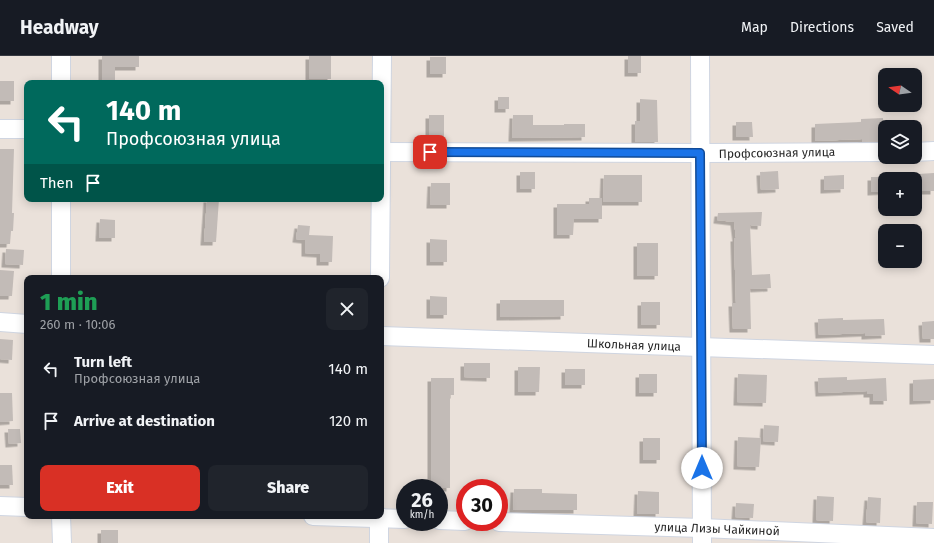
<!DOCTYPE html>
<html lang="en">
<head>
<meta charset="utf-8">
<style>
	:root { --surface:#171b24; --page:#20242c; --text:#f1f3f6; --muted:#9ea1a6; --line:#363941; --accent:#d93025 }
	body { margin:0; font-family:"Fira Sans",sans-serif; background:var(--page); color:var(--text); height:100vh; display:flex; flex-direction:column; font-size:15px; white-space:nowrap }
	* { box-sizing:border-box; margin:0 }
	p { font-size:13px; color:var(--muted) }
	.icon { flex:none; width:22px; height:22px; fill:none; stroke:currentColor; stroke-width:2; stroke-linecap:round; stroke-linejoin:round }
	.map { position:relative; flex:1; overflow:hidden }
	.details { position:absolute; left:24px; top:219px; width:360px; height:244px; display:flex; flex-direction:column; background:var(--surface); border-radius:8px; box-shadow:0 2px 10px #0003 }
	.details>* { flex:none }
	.banner { position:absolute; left:24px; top:24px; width:360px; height:122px; border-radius:8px; box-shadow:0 2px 10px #0003; background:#00695c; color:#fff; overflow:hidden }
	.needle { width:26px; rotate:283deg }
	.buttons { position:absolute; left:878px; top:12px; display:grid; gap:8px }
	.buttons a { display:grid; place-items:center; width:44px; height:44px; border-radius:8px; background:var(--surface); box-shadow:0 2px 10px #0003; font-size:20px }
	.speed { position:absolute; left:396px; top:423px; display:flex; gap:8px; font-size:20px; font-weight:700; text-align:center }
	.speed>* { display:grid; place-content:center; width:52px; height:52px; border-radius:50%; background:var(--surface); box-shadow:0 2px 10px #0003; line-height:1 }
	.speed small { font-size:10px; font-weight:400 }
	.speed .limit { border:6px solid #d22; background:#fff; color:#111 }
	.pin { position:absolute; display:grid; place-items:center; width:34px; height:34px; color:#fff; margin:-17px; border-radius:8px; box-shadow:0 2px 6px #0006 }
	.me { position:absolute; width:44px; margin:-22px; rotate:0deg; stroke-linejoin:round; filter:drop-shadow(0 0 3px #0008) }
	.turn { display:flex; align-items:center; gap:14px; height:84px; padding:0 16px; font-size:18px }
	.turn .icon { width:52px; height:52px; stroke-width:2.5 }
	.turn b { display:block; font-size:28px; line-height:34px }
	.then { display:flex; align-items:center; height:38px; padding:0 16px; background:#0003; gap:8px; font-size:15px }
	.round { display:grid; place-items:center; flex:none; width:42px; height:42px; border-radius:8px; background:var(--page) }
	.head { display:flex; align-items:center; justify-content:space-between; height:68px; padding:0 16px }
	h1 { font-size:24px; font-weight:800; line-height:30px; color:#1e9e55 }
	.button { display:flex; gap:8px; margin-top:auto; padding:8px 16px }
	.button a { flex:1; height:46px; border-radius:8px; background:var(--accent); color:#fff; font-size:16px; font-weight:800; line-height:46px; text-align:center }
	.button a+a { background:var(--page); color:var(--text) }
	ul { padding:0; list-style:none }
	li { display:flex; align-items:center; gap:12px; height:52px; padding:0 16px }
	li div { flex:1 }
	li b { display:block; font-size:15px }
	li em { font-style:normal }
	header { display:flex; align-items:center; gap:24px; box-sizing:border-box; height:56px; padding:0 20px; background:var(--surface); border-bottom:1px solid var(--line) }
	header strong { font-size:19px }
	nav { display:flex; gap:22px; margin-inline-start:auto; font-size:14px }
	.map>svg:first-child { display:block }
</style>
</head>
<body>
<header>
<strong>Headway</strong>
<nav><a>Map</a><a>Directions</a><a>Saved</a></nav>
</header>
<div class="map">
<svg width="934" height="487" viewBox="0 0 934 487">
	<defs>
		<filter id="shadow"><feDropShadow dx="-3.5" dy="3.5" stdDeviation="0" flood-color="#0004"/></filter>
	</defs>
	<rect width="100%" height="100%" fill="#eae1da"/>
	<g fill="#c2bbb7" filter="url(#shadow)">
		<polygon points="102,0 139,0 139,11 115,11 115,27 102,27"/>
		<rect x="309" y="0" width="22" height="23"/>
		<rect x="628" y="0" width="13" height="17"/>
		<rect x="430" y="1" width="16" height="17"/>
		<rect x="0" y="25" width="14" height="20"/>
		<rect x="498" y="41" width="11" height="12"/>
		<polygon points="640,43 657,44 658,86 635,86 635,65 640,65"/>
		<polygon points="429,59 444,59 444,81 429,82"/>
		<polygon points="513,59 533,59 533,69 564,69 564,68 585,68 585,81 512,82"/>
		<polygon points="883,62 884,85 862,86 862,83 815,85 815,68 861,66 861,63"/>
		<polygon points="736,66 752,66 753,81 736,81"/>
		<polygon points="0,93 14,93 12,157 14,157 13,175 11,175 10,188 0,188"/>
		<polygon points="778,115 779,133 761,134 760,116"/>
		<rect x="520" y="116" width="15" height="17"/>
		<polygon points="934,117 934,135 918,135 918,118"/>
		<polygon points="604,119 642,119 642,146 603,146"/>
		<polygon points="844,119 844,133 824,134 824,120"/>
		<polygon points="871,121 885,121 885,135 871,136"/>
		<polygon points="431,127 450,127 450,149 430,149"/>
		<polygon points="589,142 602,142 602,163 574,163 573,179 557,179 557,148 589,148"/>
		<polygon points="207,143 219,143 216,186 204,186"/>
		<polygon points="762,156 761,170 750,169 752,219 770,218 771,232 750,233 751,273 733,273 732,247 736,247 734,182 736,182 734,166 717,164 718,157"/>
		<polygon points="100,163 115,164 115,182 99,182"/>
		<polygon points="298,169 310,170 309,179 333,180 332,206 320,206 320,198 305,197 305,184 296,183"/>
		<polygon points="430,183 447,184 447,206 430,206"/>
		<rect x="637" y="187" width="21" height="33"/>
		<polygon points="6,193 24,194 23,209 5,208"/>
		<polygon points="0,214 14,215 12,240 0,240"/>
		<polygon points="430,240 447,241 447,259 430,259"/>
		<polygon points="500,244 564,244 564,260 500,261"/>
		<rect x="641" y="246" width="19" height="23"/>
		<polygon points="843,262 843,264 884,263 885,279 865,280 865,277 819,279 818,263"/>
		<polygon points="934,265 934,283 923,283 922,266"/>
		<polygon points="0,283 13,284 12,304 0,303"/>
		<polygon points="464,307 490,307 490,322 464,321"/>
		<polygon points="518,311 540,311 539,336 518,336"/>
		<rect x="565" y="313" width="20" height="16"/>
		<rect x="639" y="318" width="18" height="19"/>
		<polygon points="738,318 767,319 766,347 737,346"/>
		<polygon points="847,321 847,324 886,322 887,345 873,345 873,338 867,338 867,335 819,337 818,322"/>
		<polygon points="431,322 454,322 454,339 450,339 450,432 431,432"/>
		<polygon points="934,323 934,344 913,345 913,324"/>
		<polygon points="0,337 12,337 13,365 0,366"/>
		<polygon points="764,369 779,370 778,386 763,385"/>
		<polygon points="8,373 20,373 21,387 9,388"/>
		<polygon points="738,381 761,382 759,411 737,410"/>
		<rect x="643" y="382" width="17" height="22"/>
		<polygon points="0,409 12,409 13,429 0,429"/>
		<polygon points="514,433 542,433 542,437 577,438 577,454 513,454"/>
		<polygon points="638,435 659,436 659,458 637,458"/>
		<polygon points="817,440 834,441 833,465 816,464"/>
		<polygon points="868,441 881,442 880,467 866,466"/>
		<polygon points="917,446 933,446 932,468 916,467"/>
		<polygon points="736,447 754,448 753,462 735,461"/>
		<rect x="101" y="474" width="17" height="13"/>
	</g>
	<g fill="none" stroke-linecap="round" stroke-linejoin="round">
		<defs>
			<g id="minor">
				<polyline points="700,0 702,487"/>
				<polyline points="61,27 61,0"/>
				<polyline points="0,73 27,73"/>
				<polyline points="381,96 701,97 885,96"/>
				<polyline points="915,96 934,95"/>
				<polyline points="61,222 61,143"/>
				<polyline points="380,222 382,0"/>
				<polyline points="0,266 27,268"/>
				<polyline points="381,280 934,299"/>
				<polyline points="0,450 27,451"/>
				<polyline points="61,460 62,487"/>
				<polyline points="313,460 405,463"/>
				<polyline points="379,460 379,487"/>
				<polyline points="439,464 465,465"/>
				<polyline points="499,466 702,472 934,482"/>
			</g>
		</defs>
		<use href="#minor" stroke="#cfd5e1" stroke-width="20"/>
		<use href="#minor" stroke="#fff" stroke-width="18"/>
	</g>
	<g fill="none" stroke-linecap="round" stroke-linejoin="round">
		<defs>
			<polyline id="route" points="430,96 700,97 702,412"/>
		</defs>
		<use href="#route" stroke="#114b97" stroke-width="10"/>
		<use href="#route" stroke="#1a73e8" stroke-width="7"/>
	</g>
	<g text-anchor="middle" stroke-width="3.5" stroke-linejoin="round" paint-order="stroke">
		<g font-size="12" fill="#282828" stroke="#fff">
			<text transform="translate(777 97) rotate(-1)" y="4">Профсоюзная улица</text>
			<text transform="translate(634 289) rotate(2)" y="4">Школьная улица</text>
			<text transform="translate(717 473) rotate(2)" y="4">улица Лизы Чайкиной</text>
		</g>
	</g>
</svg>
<div class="buttons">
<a><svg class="needle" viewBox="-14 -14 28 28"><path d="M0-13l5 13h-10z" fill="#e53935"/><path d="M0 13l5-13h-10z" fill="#9ea1a6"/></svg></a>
<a><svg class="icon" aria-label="layers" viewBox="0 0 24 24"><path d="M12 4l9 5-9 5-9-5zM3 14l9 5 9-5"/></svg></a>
<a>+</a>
<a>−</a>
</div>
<div class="speed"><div>26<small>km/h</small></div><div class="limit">30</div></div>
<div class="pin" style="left:430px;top:96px;background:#d93025"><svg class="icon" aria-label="arrive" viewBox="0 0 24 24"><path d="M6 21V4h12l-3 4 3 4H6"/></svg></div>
<svg class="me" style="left:702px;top:412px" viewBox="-20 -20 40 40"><circle r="19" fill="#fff"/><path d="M0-13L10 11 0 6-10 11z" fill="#1a73e8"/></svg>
<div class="banner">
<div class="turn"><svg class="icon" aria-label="left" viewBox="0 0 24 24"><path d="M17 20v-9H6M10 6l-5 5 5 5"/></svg><div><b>140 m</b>Профсоюзная улица</div></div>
<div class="then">Then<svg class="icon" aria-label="arrive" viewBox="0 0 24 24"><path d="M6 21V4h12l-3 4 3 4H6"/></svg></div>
</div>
<section class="details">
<div class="head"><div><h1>1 min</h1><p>260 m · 10:06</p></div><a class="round"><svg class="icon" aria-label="close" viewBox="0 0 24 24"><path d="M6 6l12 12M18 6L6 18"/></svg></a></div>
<ul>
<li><svg class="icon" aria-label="left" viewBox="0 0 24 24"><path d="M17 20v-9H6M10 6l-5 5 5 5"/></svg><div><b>Turn left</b><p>Профсоюзная улица</p></div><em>140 m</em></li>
<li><svg class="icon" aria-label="arrive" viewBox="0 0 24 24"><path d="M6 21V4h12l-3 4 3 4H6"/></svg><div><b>Arrive at destination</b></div><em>120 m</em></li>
</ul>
<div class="button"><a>Exit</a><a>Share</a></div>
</section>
</div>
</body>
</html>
